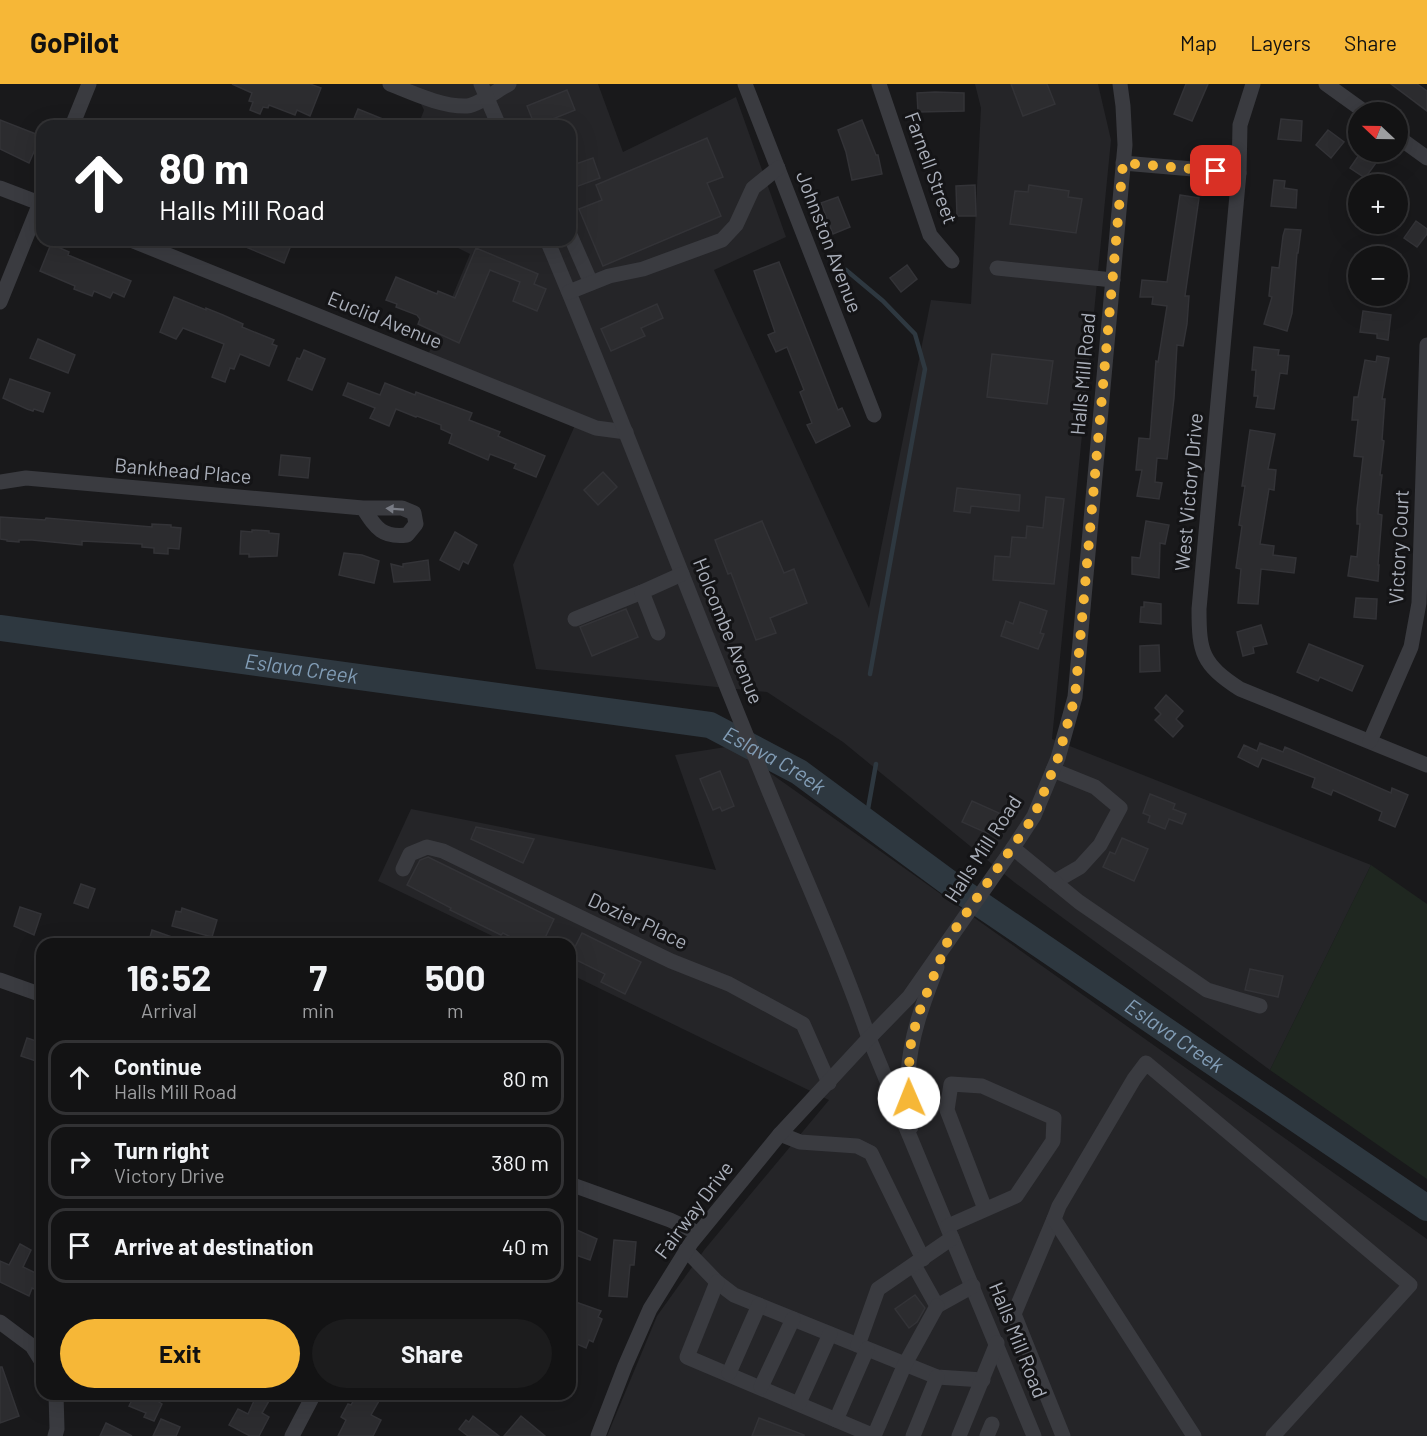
<!DOCTYPE html>
<html lang="en">
<head>
<meta charset="utf-8">
<style>
	:root { --surface:#131314; --page:#1c1c1d; --text:#f1f3f6; --muted:#9d9ea0; --line:#323234; --accent:#f6b737 }
	body { margin:0; font-family:Barlow,sans-serif; background:var(--page); color:var(--text); height:100vh; display:flex; flex-direction:column; font-size:22px; white-space:nowrap }
	* { box-sizing:border-box; margin:0 }
	p { font-size:20px; color:var(--muted) }
	.icon { flex:none; width:33px; height:33px; fill:none; stroke:currentColor; stroke-width:2; stroke-linecap:round; stroke-linejoin:round }
	.map { position:relative; flex:1; overflow:hidden }
	.details { position:absolute; left:36px; top:854px; width:540px; height:462px; display:flex; flex-direction:column; background:var(--surface); border-radius:18px; box-shadow:0 6px 24px #0002,0 0 0 2px var(--line) }
	.details>* { flex:none }
	.top-card { position:absolute; left:36px; top:36px; width:540px; height:126px; border-radius:18px; box-shadow:0 6px 24px #0002,0 0 0 2px var(--line); background:#202124; color:#fff; overflow:hidden }
	.needle { width:39px; rotate:292deg }
	.controls { position:absolute; left:1348px; top:18px; display:grid; gap:12px }
	.controls a { display:grid; place-items:center; width:60px; height:60px; border-radius:50%; background:var(--surface); box-shadow:0 6px 24px #0002,0 0 0 2px var(--line); font-size:30px }
	.pin { position:absolute; display:grid; place-items:center; width:51px; height:51px; color:#fff; margin:-26px; border-radius:12px; box-shadow:0 3px 9px #0006 }
	.me { position:absolute; width:66px; margin:-33px; rotate:359deg; stroke-linejoin:round; filter:drop-shadow(0 0 4px #0008) }
	.turn { display:flex; align-items:center; gap:21px; height:126px; padding:0 24px; font-size:27px }
	.turn .icon { width:78px; height:78px; stroke-width:2.5 }
	.turn b { display:block; font-size:42px; line-height:51px }
	.eta { display:flex; justify-content:space-evenly; align-items:center; height:102px; text-align:center }
	.eta b { font-size:36px; font-weight:700; line-height:42px }
	.action { display:flex; gap:12px; margin-top:auto; padding:12px 24px }
	.action a { flex:1; height:69px; border-radius:36px; background:var(--accent); color:#111; font-size:24px; font-weight:700; line-height:69px; text-align:center }
	.action a+a { background:var(--page); color:var(--text) }
	ul { padding:0; list-style:none }
	li { display:flex; align-items:center; gap:18px; height:75px; margin:0 12px 9px; padding:0 12px; border:3px solid var(--line); border-radius:18px }
	li div { flex:1 }
	li b { display:block; font-size:22px }
	li em { font-style:normal }
	header { display:flex; align-items:center; gap:36px; box-sizing:border-box; height:84px; padding:0 30px; background:var(--accent); color:#111 }
	header strong { font-size:28px }
	nav { display:flex; gap:33px; margin-inline-start:auto; font-size:21px }
	.map>svg:first-child { display:block }
</style>
</head>
<body>
<header>
<strong>GoPilot</strong>
<nav><a>Map</a><a>Layers</a><a>Share</a></nav>
</header>
<div class="map">
<svg width="1427" height="1352" viewBox="0 0 1427 1352">
	<rect width="100%" height="100%" fill="#19191b"/>
	<g fill="#252528">
		<polygon points="411,0 598,0 623,68 736,13 786,153 714,186 869,524 931,216 971,220 981,24 975,0 1098,0 1111,56 1052,655 1371,781 1270,986 1014,798 843,658 767,608 536,585 513,481 580,330 428,271 470,170 442,156 570,156 570,42 418,42 424,26"/>
		<polygon points="732,662 1427,1155 1427,1352 607,1352 657,1232 705,1165 829,1016 570,890 570,860 507,859 378,797 411,725 716,786 675,671"/>
	</g>
	<polygon fill="#1f2720" points="1371,781 1427,820 1427,1095 1270,986"/>
	<g fill="none" stroke-linecap="round" stroke-linejoin="round">
		<g stroke="#2e3840" stroke-width="4.5">
			<polyline points="846,186 883,217 915,250 925,285 870,590"/>
			<polyline points="866,736 876,680"/>
		</g>
		<path stroke="#2e3840" stroke-width="26" id="s1" d="M0,544l710,97 89,47 153,113 475,323"/>
	</g>
	<g fill="#2c2c2f" stroke="#333337" stroke-width="1.5">
		<polygon points="232,0 310,0 321,4 310,32 297,26 295,31 269,21 268,24 263,23 260,30 250,26 253,18 249,17 252,9"/>
		<polygon points="1011,0 1047,0 1055,20 1023,32"/>
		<polygon points="1186,0 1208,0 1192,37 1174,30"/>
		<polygon points="1391,0 1417,0 1427,7 1427,27"/>
		<polygon points="567,6 575,26 535,42 527,22"/>
		<polygon points="935,8 964,9 964,27 918,28 917,9"/>
		<polygon points="358,25 400,42 351,42"/>
		<polygon points="1281,35 1302,37 1301,57 1278,55"/>
		<polygon points="0,36 41,52 29,79 0,65"/>
		<polygon points="862,36 876,71 878,71 882,90 852,96 846,68 838,46"/>
		<polygon points="1328,46 1344,58 1331,74 1316,61"/>
		<polygon points="707,54 723,93 707,99 721,132 603,182 579,125 602,116 596,101"/>
		<polygon points="1361,68 1376,79 1365,94 1350,84"/>
		<polygon points="593,74 600,94 570,105 570,82"/>
		<polygon points="1274,96 1285,97 1284,104 1297,106 1296,124 1271,122"/>
		<polygon points="975,101 976,132 957,132 956,102"/>
		<polygon points="1029,101 1069,107 1068,113 1082,115 1076,149 1010,140 1015,107 1028,108"/>
		<polygon points="1180,111 1199,114 1185,212 1189,212 1187,240 1183,262 1177,261 1174,314 1167,375 1157,374 1155,398 1162,399 1159,415 1137,412 1142,386 1136,386 1139,354 1150,355 1156,277 1158,278 1167,222 1152,220 1153,213 1140,213 1142,196 1167,198"/>
		<polygon points="838,113 850,143 833,150 821,119"/>
		<polygon points="1416,137 1427,145 1427,150 1417,163 1404,154"/>
		<polygon points="1285,145 1301,146 1298,169 1297,169 1292,229 1287,247 1264,240 1272,213 1269,212 1272,183 1279,184 1283,152"/>
		<polygon points="229,156 293,156 284,179"/>
		<polygon points="51,160 69,168 68,171 131,197 124,213 113,208 110,214 94,207 92,212 74,205 75,202 40,187"/>
		<polygon points="476,164 538,190 534,200 546,205 537,227 513,217 520,198 490,186 459,259 418,240 420,235 417,231 396,223 397,220 386,216 396,193 437,210 438,207 455,214"/>
		<polygon points="779,178 838,326 842,324 850,342 816,359 807,341 812,339 800,308 804,306 787,263 776,268 768,251 775,248 754,187"/>
		<polygon points="907,181 917,195 901,208 890,194"/>
		<polygon points="174,213 206,226 206,224 223,231 243,240 242,243 274,256 272,260 277,262 269,282 240,270 234,285 230,284 225,298 212,293 224,260 183,244 176,255 160,248"/>
		<polygon points="657,220 663,234 641,244 645,252 611,267 601,245"/>
		<polygon points="1363,227 1391,231 1388,256 1377,254 1377,250 1360,248"/>
		<polygon points="38,255 75,271 68,289 30,274"/>
		<polygon points="1254,263 1279,266 1278,271 1289,272 1287,290 1280,289 1274,325 1256,323 1258,312 1254,312 1256,286 1252,286"/>
		<polygon points="304,266 325,275 312,306 288,296 297,274 300,275"/>
		<polygon points="992,270 1053,277 1047,320 987,313"/>
		<polygon points="1377,272 1389,274 1382,315 1385,315 1382,356 1384,357 1380,391 1382,391 1378,430 1382,431 1378,481 1379,481 1378,497 1348,492 1351,472 1357,473 1360,440 1357,440 1357,425 1363,373 1354,372 1358,336 1352,336 1354,313 1358,313 1365,276 1376,278"/>
		<polygon points="10,295 50,309 43,328 34,325 33,327 27,325 3,314"/>
		<polygon points="348,299 380,311 385,299 415,311 416,308 472,329 469,336 500,348 498,352 545,372 536,393 514,384 516,380 490,370 488,376 449,359 452,350 441,345 441,341 417,332 416,333 396,325 389,342 370,334 375,324 343,311"/>
		<polygon points="1250,346 1275,350 1268,385 1276,386 1274,406 1269,405 1260,460 1274,462 1273,471 1296,474 1294,489 1261,485 1258,520 1238,519 1241,485 1236,484 1242,442 1239,441 1245,402 1242,402"/>
		<polygon points="281,371 310,374 308,394 279,391"/>
		<polygon points="603,388 617,403 598,421 584,406"/>
		<polygon points="957,404 1020,411 1019,427 971,422 970,429 954,427"/>
		<polygon points="1046,413 1064,415 1054,500 993,496 995,472 1010,473 1012,453 1026,454 1027,442 1043,444"/>
		<polygon points="0,433 45,436 46,434 152,443 152,440 171,441 171,443 181,444 179,465 168,464 168,470 154,469 154,464 142,463 142,460 82,457 82,461 32,456 19,456 19,458 7,457 7,456 0,455"/>
		<polygon points="762,437 784,489 794,485 807,519 770,534 776,549 756,556 731,489 728,490 715,456"/>
		<polygon points="1146,437 1169,441 1165,460 1160,459 1159,494 1132,490 1132,473 1140,474"/>
		<polygon points="252,446 269,447 269,449 279,450 277,472 249,473 249,470 240,470 241,447 252,448"/>
		<polygon points="455,448 477,461 468,480 463,477 459,486 440,476"/>
		<polygon points="344,469 362,471 379,477 374,499 339,491"/>
		<polygon points="428,476 430,496 394,498 391,480 403,483 403,480"/>
		<polygon points="1356,514 1377,515 1376,535 1354,533"/>
		<polygon points="1020,518 1047,527 1040,549 1044,550 1038,565 1001,552 1006,537 1013,540"/>
		<polygon points="1144,518 1161,520 1161,540 1140,538 1141,523 1144,523"/>
		<polygon points="626,525 638,553 592,572 580,543"/>
		<polygon points="1261,541 1267,560 1253,563 1254,569 1243,572 1237,548"/>
		<polygon points="1309,560 1363,582 1352,607 1320,593 1318,597 1297,588"/>
		<polygon points="1159,561 1160,587 1140,588 1140,562"/>
		<polygon points="1166,611 1183,627 1176,635 1183,642 1173,653 1155,636 1161,630 1155,624"/>
		<polygon points="1260,659 1283,668 1285,663 1391,709 1392,704 1408,711 1395,743 1379,736 1382,728 1333,706 1331,711 1312,703 1315,694 1262,674 1258,683 1238,673 1244,661 1257,667"/>
		<polygon points="720,687 734,722 722,727 720,723 713,726 700,695"/>
		<polygon points="1150,710 1175,720 1173,725 1186,730 1182,740 1169,735 1165,745 1148,738 1150,732 1143,729"/>
		<polygon points="972,717 999,729 989,750 962,738"/>
		<polygon points="476,743 534,755 523,779 471,755"/>
		<polygon points="1122,754 1148,765 1134,797 1103,783 1110,768 1115,770"/>
		<polygon points="428,773 554,835 542,860 524,860 503,849 501,851 450,826 451,824 407,801 420,776"/>
		<polygon points="81,800 95,805 88,824 74,819"/>
		<polygon points="20,823 41,830 34,851 14,842"/>
		<polygon points="182,824 217,836 212,853 172,842 176,827 181,828"/>
		<polygon points="152,846 186,858 185,860 148,860"/>
		<polygon points="582,849 641,878 625,910 601,898 605,890 570,873"/>
		<polygon points="1250,885 1283,892 1278,913 1245,906"/>
		<polygon points="27,954 42,959 42,979 21,972"/>
		<polygon points="570,1143 597,1155 590,1176 570,1169"/>
		<polygon points="614,1156 636,1158 634,1181 630,1181 627,1213 609,1212"/>
		<polygon points="20,1160 31,1166 23,1183 42,1192 42,1208 32,1204 29,1212 0,1198 0,1177 9,1181"/>
		<polygon points="915,1211 925,1224 917,1238 909,1244 895,1225"/>
		<polygon points="570,1216 601,1227 598,1233 602,1235 593,1258 589,1256 586,1264 570,1257"/>
		<polygon points="0,1283 2,1283 19,1332 0,1339"/>
		<polygon points="135,1310 163,1310 159,1318 162,1320 154,1337 144,1333 146,1329 129,1322"/>
		<polygon points="257,1310 273,1310 262,1329 269,1333 259,1352 250,1352 229,1341 238,1325 248,1330"/>
		<polygon points="357,1310 383,1310 371,1331 381,1336 373,1352 338,1352 346,1336 341,1333 348,1320 351,1321"/>
		<polygon points="473,1332 499,1352 468,1352 459,1345 466,1336 469,1338"/>
		<polygon points="521,1332 545,1352 504,1352"/>
		<polygon points="759,1334 804,1351 804,1352 752,1352"/>
		<polygon points="161,1335 180,1343 176,1352 153,1352"/>
		<polygon points="106,1339 132,1352 100,1352"/>
	</g>
	<g fill="none" stroke-linecap="round" stroke-linejoin="round">
		<g stroke="#3a3b40" stroke-width="15">
			<path d="M390,0c23,9 52,23 77,22 11,-1 32,-17 42,-22"/>
			<polyline points="481,0 499,42"/>
			<polyline points="745,0 874,331"/>
			<polyline points="879,0 930,151 952,177"/>
			<path d="M1253,0l-13,41 -1,48 -40,436c0,44 3,55 41,80l187,76"/>
			<polyline points="1326,0 1365,28"/>
			<polyline points="72,42 89,0"/>
			<polyline points="1398,53 1427,74"/>
			<polyline points="1123,79 1239,89"/>
			<polyline points="0,104 42,120"/>
			<polyline points="570,151 591,199"/>
			<polyline points="131,156 596,344 626,348"/>
			<path d="M547,156c74,175 141,353 213,529 36,90 77,177 109,269l165,398"/>
			<polyline points="997,184 1113,196"/>
			<polyline points="569,208 609,192 643,185 722,156 736,141 753,104 778,84"/>
			<polyline points="0,218 42,114"/>
			<path d="M0,398l26,-4 337,30h39l12,5 2,11 -9,11c-25,3 -31,-7 -44,-27"/>
			<polyline points="575,535 642,508"/>
			<polyline points="658,549 642,508 682,490"/>
			<polyline points="1370,657 1411,563 1419,519 1427,261"/>
			<polyline points="1053,686 1095,703 1120,724 1100,761 1080,783 1054,798"/>
			<polyline points="1013,764 1079,818 1207,906 1260,922"/>
			<polyline points="403,785 410,770 427,763 443,767 671,877 729,900 803,940 829,999"/>
			<polyline points="0,896 42,911"/>
			<path d="M911,1043c-1,-17 -4,-35 -3,-52 2,-38 15,-72 29,-108"/>
			<polyline points="780,1050 800,1058 857,1062 871,1069 923,1175"/>
			<polyline points="570,1100 670,1136 698,1149"/>
			<polyline points="1054,1135 1014,1230 1063,1352"/>
			<polyline points="948,1142 1016,1112 1053,1057 1054,1034 982,1002 951,1000 947,1026 985,1125"/>
			<polyline points="686,1166 717,1198 734,1211 937,1293 983,1296"/>
			<polyline points="914,1181 937,1222 973,1202"/>
			<polyline points="717,1198 687,1273 874,1352 905,1280 937,1222"/>
			<polyline points="0,1238 32,1262 42,1278"/>
			<polyline points="858,1261 878,1205 952,1154"/>
			<polyline points="729,1289 759,1221"/>
			<polyline points="761,1303 793,1235"/>
			<polyline points="799,1319 830,1250"/>
			<polyline points="836,1336 867,1265"/>
			<polyline points="55,1352 57,1345 56,1310"/>
			<polyline points="292,1352 314,1310"/>
			<polyline points="598,1352 625,1282 650,1225 691,1159 780,1050 869,954 909,913 1013,764 1034,732 1058,674 1075,613 1125,61 1123,22 1120,0"/>
			<polyline points="913,1352 937,1293"/>
			<polyline points="959,1352 997,1259"/>
			<polyline points="987,1352 992,1340"/>
			<polyline points="1194,1352 1054,1135 1059,1122 1134,995 1146,979 1410,1201 1273,1352"/>
		</g>
	</g>
	<defs><path id="oneway-solid" d="M-6-.8H1V-3.2L6.5 0L1 3.2V.8H-6Z" transform="scale(1.5)"/></defs>
	<use fill="#787b84" href="#oneway-solid" transform="translate(395 425) rotate(-176)"/>
	<g fill="none" stroke-linecap="round" stroke-linejoin="round">
		<polyline stroke="#f6b737" stroke-width="10" stroke-dasharray="0 18" points="909,1014 908,993 911,959 918,931 949,854 1034,732 1058,674 1075,613 1123,79 1216,87"/>
	</g>
	<g text-anchor="middle" stroke-width="6" stroke-linejoin="round" paint-order="stroke">
		<g font-size="20" fill="#abb0bb" stroke="#141416">
			<text transform="translate(931 84) rotate(70)" y="7">Farnell Street</text>
			<text transform="translate(829 158) rotate(69)" y="7">Johnston Avenue</text>
			<text transform="translate(385 236) rotate(22)" y="7">Euclid Avenue</text>
			<text transform="translate(1083 290) rotate(-85)" y="7">Halls Mill Road</text>
			<text transform="translate(183 387) rotate(5)" y="7">Bankhead Place</text>
			<text transform="translate(1189 408) rotate(-85)" y="7">West Victory Drive</text>
			<text transform="translate(1399 463) rotate(-87)" y="7">Victory Court</text>
			<text transform="translate(728 547) rotate(68)" y="7">Holcombe Avenue</text>
			<text transform="translate(983 765) rotate(-57)" y="7">Halls Mill Road</text>
			<text transform="translate(638 837) rotate(25)" y="7">Dozier Place</text>
			<text transform="translate(694 1126) rotate(-53)" y="7">Fairway Drive</text>
			<text transform="translate(1018 1256) rotate(68)" y="7">Halls Mill Road</text>
		</g>
		<g font-size="21" font-style="italic" fill="#829db6" stroke="#141416">
			<text dy="7" stroke="none"><textPath href="#s1" startOffset="304">Eslava Creek</textPath></text>
			<text dy="7" stroke="none"><textPath href="#s1" startOffset="790">Eslava Creek</textPath></text>
			<text dy="7" stroke="none"><textPath href="#s1" startOffset="1276">Eslava Creek</textPath></text>
		</g>
	</g>
</svg>
<div class="controls">
<a><svg class="needle" viewBox="-14 -14 28 28"><path d="M0-13l5 13h-10z" fill="#e53935"/><path d="M0 13l5-13h-10z" fill="#9d9ea0"/></svg></a>
<a>+</a>
<a>−</a>
</div>
<div class="pin" style="left:1216px;top:87px;background:#d93025"><svg class="icon" aria-label="arrive" viewBox="0 0 24 24"><path d="M6 21V4h12l-3 4 3 4H6"/></svg></div>
<svg class="me" style="left:909px;top:1014px" viewBox="-20 -20 40 40"><circle r="19" fill="#fff"/><path d="M0-13L10 11 0 6-10 11z" fill="#f6b737"/></svg>
<div class="top-card">
<div class="turn"><svg class="icon" aria-label="ahead" viewBox="0 0 24 24"><path d="M12 20V5M6 11l6-6 6 6"/></svg><div><b>80 m</b>Halls Mill Road</div></div>
</div>
<section class="details">
<div class="eta">
<div><b>16:52</b><p>Arrival</p></div>
<div><b>7</b><p>min</p></div>
<div><b>500</b><p>m</p></div>
</div>
<ul>
<li><svg class="icon" aria-label="ahead" viewBox="0 0 24 24"><path d="M12 20V5M6 11l6-6 6 6"/></svg><div><b>Continue</b><p>Halls Mill Road</p></div><em>80 m</em></li>
<li><svg class="icon" aria-label="right" viewBox="0 0 24 24"><path d="M7 20v-9h11M14 6l5 5-5 5"/></svg><div><b>Turn right</b><p>Victory Drive</p></div><em>380 m</em></li>
<li><svg class="icon" aria-label="arrive" viewBox="0 0 24 24"><path d="M6 21V4h12l-3 4 3 4H6"/></svg><div><b>Arrive at destination</b></div><em>40 m</em></li>
</ul>
<div class="action"><a>Exit</a><a>Share</a></div>
</section>
</div>
</body>
</html>
